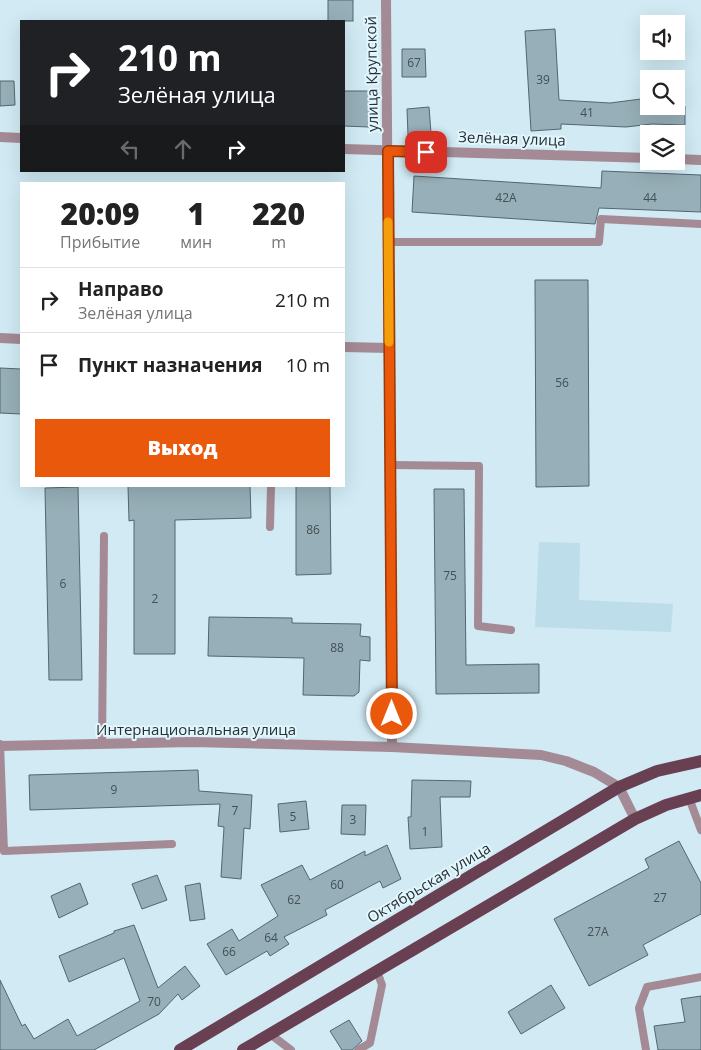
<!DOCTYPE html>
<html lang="ru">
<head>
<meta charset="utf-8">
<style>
	:root { --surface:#fff; --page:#f2f2f2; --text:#222; --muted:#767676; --line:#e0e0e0; --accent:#ea580c }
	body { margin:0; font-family:"Open Sans",sans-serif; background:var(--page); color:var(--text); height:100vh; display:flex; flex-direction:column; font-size:19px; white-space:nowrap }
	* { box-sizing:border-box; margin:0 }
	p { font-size:16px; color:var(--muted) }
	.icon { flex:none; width:28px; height:28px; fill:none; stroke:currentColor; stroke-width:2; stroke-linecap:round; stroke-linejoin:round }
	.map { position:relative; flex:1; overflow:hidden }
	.panel { position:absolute; left:20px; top:182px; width:325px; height:305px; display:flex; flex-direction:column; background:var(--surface); border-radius:0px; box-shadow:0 5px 20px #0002 }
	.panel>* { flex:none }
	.guide { position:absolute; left:20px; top:20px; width:325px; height:152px; border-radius:0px; box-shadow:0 5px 20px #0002; background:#202124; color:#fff; overflow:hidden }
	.tools { position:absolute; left:640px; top:15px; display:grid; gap:10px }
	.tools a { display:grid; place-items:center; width:45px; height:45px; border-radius:0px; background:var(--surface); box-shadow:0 5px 20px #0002; font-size:25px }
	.pin { position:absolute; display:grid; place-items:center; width:42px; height:42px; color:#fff; margin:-21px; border-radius:10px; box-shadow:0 2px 8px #0006 }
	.me { position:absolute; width:55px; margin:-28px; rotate:0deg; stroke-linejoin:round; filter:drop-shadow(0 0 4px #0008) }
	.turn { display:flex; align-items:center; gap:18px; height:105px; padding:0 15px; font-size:22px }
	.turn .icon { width:65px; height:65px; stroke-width:2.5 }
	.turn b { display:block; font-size:35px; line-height:42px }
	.lanes { display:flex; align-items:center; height:48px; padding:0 15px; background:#0003; justify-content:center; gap:25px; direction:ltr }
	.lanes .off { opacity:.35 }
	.eta { display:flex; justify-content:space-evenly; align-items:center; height:85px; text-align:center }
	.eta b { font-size:30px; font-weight:800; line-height:35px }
	.cta { display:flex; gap:10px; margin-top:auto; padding:10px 15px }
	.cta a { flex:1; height:58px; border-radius:0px; background:var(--accent); color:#fff; font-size:20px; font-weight:800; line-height:58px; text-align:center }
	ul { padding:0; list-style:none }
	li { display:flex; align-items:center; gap:15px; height:65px; padding:0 15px; border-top:1px solid var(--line) }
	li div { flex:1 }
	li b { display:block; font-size:19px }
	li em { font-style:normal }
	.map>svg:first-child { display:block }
</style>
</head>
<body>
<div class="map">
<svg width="701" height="1050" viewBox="0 0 701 1050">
	<rect width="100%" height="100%" fill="#d1eaf3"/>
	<polygon fill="#bdddea" points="539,542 580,543 579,600 673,604 671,632 535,627"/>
	<g fill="#97afb8" stroke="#526770">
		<rect x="328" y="0" width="25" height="21"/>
		<polygon points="555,29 559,100 610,103 641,99 642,106 685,106 685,125 652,124 626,127 561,124 561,129 531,131 525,31"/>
		<polygon points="402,49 425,49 426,77 402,77"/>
		<polygon points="0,81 14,81 15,105 0,106"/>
		<polygon points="344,91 370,91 369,127 344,126"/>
		<polygon points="429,107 431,133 408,135 407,109"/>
		<polygon points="602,171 701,175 701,212 599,208 595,224 412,212 414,176 601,188"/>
		<polygon points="535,280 588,280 589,486 536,487"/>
		<polygon points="0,368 21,369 21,414 0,413"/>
		<polygon points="128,486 250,486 251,518 175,520 175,654 134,654 134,520 129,521"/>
		<polygon points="296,486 330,486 331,574 296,575"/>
		<polygon points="78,487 82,680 49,680 45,488"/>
		<polygon points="434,489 464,489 466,665 539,664 539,693 436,694"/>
		<polygon points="209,617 292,618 292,623 361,624 360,636 370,637 370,661 360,660 359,692 354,696 303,695 304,658 208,656"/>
		<polygon points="198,770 199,791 252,795 250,829 244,828 241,879 221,877 224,827 218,826 220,804 30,810 29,775"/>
		<polygon points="412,780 471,781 470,797 440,797 442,847 410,849 408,817 411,817"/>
		<polygon points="306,801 309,829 280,832 278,804"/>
		<polygon points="342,805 366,805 365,835 341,834"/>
		<polygon points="679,841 701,883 701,914 643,945 648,955 589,986 554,919 649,868 645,859"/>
		<polygon points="387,845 401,879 383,888 380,881 325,910 327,915 284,937 289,944 270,956 267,951 226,975 207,944 232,929 239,941 278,916 261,885 302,865 310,880 365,851 365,856"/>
		<polygon points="157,875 167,900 142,909 132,884"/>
		<polygon points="80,883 88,904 59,918 51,896"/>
		<polygon points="200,883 205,919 190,921 185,886"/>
		<polygon points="134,925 158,988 185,966 200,986 182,1000 178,994 159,1014 94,1050 0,1050 0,980 22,1026 25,1024 34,1039 68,1019 77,1036 140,1001 124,958 69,982 59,956 114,933 114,931"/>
		<polygon points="551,985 565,1008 521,1034 508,1012"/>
		<polygon points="701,996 701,1050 658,1050 654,1026 685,1022 681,999"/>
		<polygon points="349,1020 362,1041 352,1050 342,1050 330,1031"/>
	</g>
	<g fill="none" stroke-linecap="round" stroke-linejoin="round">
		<g stroke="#a38a94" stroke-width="8">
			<polyline points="387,242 599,242 601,219 701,224"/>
			<polyline points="389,465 479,466 478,626 511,630"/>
			<polyline points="270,527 271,486"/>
			<polyline points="0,744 4,851 172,844"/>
			<polyline points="102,744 104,536"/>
			<polyline points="689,798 701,830"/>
			<polyline points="270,1034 291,1050"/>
			<polyline points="358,1050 370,1043 382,985 377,971"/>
			<polyline points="646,1050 639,1008 647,987 701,977"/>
		</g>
		<g stroke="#a38a94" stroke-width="10">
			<polyline points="0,137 21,138"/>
			<polyline points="344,149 649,158"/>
			<polyline points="676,159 701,160"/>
			<polyline points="0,338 21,339"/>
			<polyline points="344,347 389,348"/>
			<polyline points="0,746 192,742 392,747"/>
		</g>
		<polyline stroke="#a38a94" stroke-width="10" points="386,0 392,747 541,755 566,761 594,772 619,787 635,819"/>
		<g stroke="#694052" stroke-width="12">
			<polyline points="180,1050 619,787 657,771 701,761"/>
			<polyline points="243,1050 635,819 666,805 701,795"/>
		</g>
	</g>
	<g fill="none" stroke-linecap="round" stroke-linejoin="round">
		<defs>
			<polyline id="route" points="392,714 388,151 426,152"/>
		</defs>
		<use href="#route" stroke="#983908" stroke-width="12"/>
		<use href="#route" stroke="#ea580c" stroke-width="9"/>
		<polyline stroke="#f59e0b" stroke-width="9" points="388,222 389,342"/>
	</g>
	<g text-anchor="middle" stroke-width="4" stroke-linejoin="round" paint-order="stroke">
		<g font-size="12" fill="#435055">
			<text x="414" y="67">67</text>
			<text x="543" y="84">39</text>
			<text x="587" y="117">41</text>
			<text x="506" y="202">42А</text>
			<text x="650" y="202">44</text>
			<text x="562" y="387">56</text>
			<text x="313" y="534">86</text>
			<text x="450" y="580">75</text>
			<text x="63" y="588">6</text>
			<text x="155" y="603">2</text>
			<text x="337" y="652">88</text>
			<text x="114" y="794">9</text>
			<text x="235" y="815">7</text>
			<text x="293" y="821">5</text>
			<text x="353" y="824">3</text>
			<text x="425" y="836">1</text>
			<text x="337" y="889">60</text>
			<text x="660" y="902">27</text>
			<text x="294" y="904">62</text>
			<text x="598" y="936">27А</text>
			<text x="271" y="942">64</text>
			<text x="229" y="956">66</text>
			<text x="154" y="1006">70</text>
		</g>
		<g font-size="15" fill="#273034" stroke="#e2f6fe">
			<text transform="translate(372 74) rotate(-91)" y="5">улица Крупской</text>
			<text transform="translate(512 139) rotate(2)" y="5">Зелёная улица</text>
			<text x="196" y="735">Интернациональная улица</text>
			<text transform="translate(429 883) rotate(-31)" y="5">Октябрьская улица</text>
		</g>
	</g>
</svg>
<div class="tools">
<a><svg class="icon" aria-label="sound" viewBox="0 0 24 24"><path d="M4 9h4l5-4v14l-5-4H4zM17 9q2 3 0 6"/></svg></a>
<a><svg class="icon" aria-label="search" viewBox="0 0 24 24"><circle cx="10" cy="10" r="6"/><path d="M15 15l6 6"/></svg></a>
<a><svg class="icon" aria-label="layers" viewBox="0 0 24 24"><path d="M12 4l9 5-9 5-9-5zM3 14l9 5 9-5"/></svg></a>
</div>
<div class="pin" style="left:426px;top:152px;background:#d93025"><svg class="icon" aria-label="arrive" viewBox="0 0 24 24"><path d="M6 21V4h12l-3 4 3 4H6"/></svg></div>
<svg class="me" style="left:392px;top:714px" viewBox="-20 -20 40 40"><circle r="17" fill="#ea580c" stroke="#fff" stroke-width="3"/><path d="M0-11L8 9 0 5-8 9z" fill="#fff"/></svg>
<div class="guide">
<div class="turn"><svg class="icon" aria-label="right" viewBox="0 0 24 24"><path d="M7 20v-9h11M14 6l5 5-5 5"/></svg><div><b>210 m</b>Зелёная улица</div></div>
<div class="lanes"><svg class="icon off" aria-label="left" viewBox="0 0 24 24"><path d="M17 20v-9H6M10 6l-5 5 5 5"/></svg><svg class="icon off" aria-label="ahead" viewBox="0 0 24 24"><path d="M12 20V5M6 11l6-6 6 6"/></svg><svg class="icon" aria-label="right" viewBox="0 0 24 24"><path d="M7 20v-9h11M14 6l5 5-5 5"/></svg></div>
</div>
<section class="panel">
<div class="eta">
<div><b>20:09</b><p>Прибытие</p></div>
<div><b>1</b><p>мин</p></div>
<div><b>220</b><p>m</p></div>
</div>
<ul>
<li><svg class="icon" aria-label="right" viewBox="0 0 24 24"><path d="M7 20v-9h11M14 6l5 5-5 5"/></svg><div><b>Направо</b><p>Зелёная улица</p></div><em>210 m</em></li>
<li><svg class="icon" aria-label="arrive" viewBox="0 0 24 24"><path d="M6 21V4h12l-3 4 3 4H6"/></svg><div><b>Пункт назначения</b></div><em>10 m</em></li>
</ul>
<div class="cta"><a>Выход</a></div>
</section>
</div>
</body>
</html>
